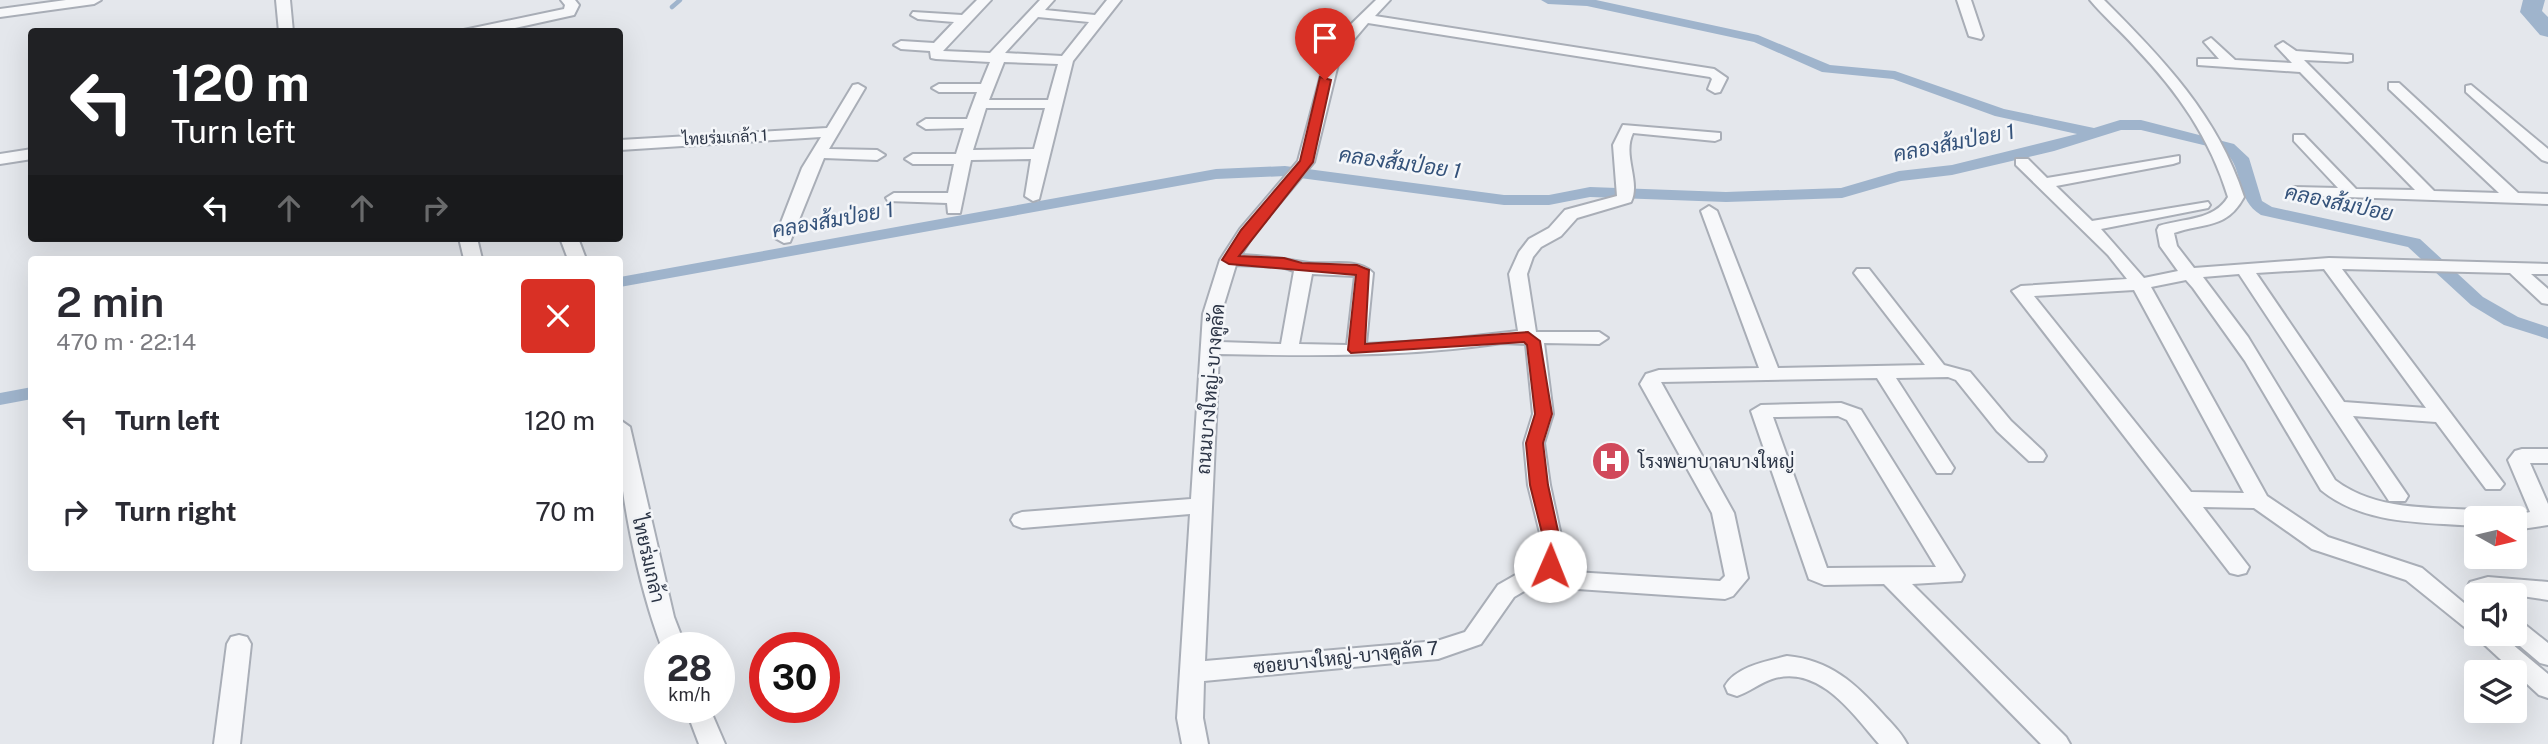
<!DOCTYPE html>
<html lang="en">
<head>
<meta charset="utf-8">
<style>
	:root { --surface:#fff; --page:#f7f7f7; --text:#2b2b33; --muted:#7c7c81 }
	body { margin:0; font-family:"Public Sans",Sarabun,sans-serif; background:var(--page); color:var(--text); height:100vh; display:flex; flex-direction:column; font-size:26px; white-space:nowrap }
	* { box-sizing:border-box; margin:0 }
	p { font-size:23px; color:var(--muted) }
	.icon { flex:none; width:38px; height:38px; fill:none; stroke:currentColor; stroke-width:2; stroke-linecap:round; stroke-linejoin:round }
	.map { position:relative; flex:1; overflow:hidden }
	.side { position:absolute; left:28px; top:256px; width:595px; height:315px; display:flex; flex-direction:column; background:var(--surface); border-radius:7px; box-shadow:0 7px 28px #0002 }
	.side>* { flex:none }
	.hud { position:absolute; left:28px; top:28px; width:595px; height:214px; border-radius:7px; box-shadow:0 7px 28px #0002; background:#202124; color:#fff; overflow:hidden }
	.needle { width:46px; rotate:98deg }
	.controls { position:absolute; left:2464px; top:506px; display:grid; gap:14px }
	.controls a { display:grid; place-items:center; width:63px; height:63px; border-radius:7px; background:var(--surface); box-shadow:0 7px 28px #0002; font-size:35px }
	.speed { position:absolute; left:644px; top:632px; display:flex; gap:14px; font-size:35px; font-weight:700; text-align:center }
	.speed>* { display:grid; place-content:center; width:91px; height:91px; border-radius:50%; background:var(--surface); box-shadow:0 7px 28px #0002; line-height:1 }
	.speed small { font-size:18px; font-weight:400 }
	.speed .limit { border:10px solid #d22; background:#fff; color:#111 }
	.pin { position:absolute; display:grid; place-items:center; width:60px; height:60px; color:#fff; margin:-72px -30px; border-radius:50% 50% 50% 0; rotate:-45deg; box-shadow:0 0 7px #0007 }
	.pin .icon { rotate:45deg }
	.me { position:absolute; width:77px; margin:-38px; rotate:1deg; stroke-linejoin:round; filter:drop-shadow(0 0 5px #0008) }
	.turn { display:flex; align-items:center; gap:24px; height:147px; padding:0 28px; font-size:32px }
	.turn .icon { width:91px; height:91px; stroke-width:2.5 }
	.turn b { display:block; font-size:49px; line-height:60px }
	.lanes { display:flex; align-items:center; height:66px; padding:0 28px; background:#0003; justify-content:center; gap:35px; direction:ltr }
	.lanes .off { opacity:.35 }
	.round { display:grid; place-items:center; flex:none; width:74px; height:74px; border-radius:7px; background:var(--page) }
	.summary { display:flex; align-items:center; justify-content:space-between; height:119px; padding:0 28px }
	h1 { font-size:42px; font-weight:600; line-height:52px }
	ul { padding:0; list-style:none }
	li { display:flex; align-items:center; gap:21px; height:91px; padding:0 28px }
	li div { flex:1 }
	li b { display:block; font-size:26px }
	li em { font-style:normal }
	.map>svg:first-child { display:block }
</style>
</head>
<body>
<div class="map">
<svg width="2548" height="744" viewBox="0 0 2548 744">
	<rect width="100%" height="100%" fill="#e4e7ec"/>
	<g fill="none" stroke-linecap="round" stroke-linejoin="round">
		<polyline stroke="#9fb4cc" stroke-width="4.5" points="672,7 680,0"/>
		<g fill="#9fb4cc" fill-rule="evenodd">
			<path d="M1541,0h55l162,35 72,30 65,6 109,38 90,19 26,-8h21l93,24 15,14 13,43 10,6 148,32 63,58 35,20 30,10v12l-44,-14 -33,-20 -63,-58 -147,-32c-26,-16 -16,-45 -37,-65l-83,-20h-20l-67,21 -102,24 -51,6 -59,17 -116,4 -136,-5 -41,8h-45l-219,-29 -69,3 -596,108v-10l596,-108 69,-3 219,29h45l41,-8 136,5 115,-4 58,-17 53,-6 125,-31 -82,-18 -102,-37 -71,-7 -68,-30 -167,-36 -39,-2z"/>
			<polygon points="32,387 32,399 0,405 0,393"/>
		</g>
		<polygon fill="#9fb4cc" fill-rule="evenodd" points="2523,0 2545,0 2542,11 2548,17 2548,37 2540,35 2520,12"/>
		<defs>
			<g id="minor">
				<polygon points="66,0 101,0 94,4 0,17 0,9"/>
				<polygon points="276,0 290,0 293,32 279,32"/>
				<polygon points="561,0 575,0 579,5 574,15 515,28 517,32 454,32 564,9 565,5"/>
				<path d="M977,0h14l-48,51 47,2 50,-53h14l-9,10 50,5 12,-15h14l-48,61 -34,138 -6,2 -8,-5 6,-37 -60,1 -11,53h-12l-1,-10 -59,-2 -2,-3 8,-5h54l6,-29h-41l-8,-5 8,-5h43l8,-26 -38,1 -8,-5 8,-5h41l10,-27h-38l-7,-4 7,-4h42l9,-22 -54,-3 -5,-1 -1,-7 -29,-2 -7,-4 7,-4 33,2 20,-21 -36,-3 -7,-4 2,-3 49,3zM1038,17l51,5 -27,34 -57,-3zM1004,62l54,2 -10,36h-59zM986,108h59l-11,41 -61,1z"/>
				<path d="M1376,0h14l-15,16 339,53 13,9 -7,14 -5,1 -7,-4 4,-10 -2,-2 -342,-54 -28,33 -26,106 -61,73 -12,20c21,1 40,3 61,7 21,5 56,-6 71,11l-7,71 75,-4 77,-9 -9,-57 10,-22 10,-13 20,-11 16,-18 52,-14 -4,-51 10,-20 97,8v6l-5,2 -82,-8c-11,23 8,48 -2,69l-54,16 -16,18 -20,11 -8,10 -6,17 9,58h63l9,6 -9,6 -55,-1 9,71 -9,29 6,42 15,69 -7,17 162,10 5,-5 -13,-63 -72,-129 6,-10 13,-4 100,-2 -58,-157 8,-5 8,5 61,157 147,-3 -71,-92 3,-4h12l75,96 26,7 41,49 32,30 3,5 -3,5h-14l-32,-30 -41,-51 -8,-3 -52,1 58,90 -3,5h-14l-60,-95 -216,4 73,131 14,65 -15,18 -8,3 -192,-13 -19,11 -33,47 -43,15 -234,22 -1,37 5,26h-26l-5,-26 13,-204 -168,14 -8,-3 -3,-5 3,-5 8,-3 169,-13 12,-185 17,-54 20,-31 58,-68 28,-105 16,-23zM1236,265l46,2 12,4 -13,73 -61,-2 1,-28zM1312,274l43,2 -8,69 -48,-1zM1502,343l24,1 7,70 -9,29 4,42 13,52 -1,24 -42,24 -33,47 -28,9 -232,20 14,-307c96,2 189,3 283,-11z"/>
				<polygon points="1957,0 1971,0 1983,36 1981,39 1969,36"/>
				<path d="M2090,0h14c59,59 114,116 140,197 -18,33 -40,25 -70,36l3,13 17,22 135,-10 219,6v10h-17l17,15v15l-6,-1 -32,-30 -168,-4 162,215 -4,5h-14l-50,-67 -83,-6 55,80 -3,5h-16l-150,-227 -36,3 45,60 87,143c41,31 93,27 142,30l8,3 3,5h-12v8c-53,-4 -112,-1 -155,-36l-76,-129 -52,-73 -7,-8 -35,7 116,209 61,41 94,31 54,45v21h24l48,40v24l-9,-3 -66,-61 -67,-54 -94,-31 -58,-41 -51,-1 46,60 -3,6 -8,2 -8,-2 -218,-282 9,-5 106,-7 -19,-24 -92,-90v-6h12l19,19 132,-22v6l-6,2 -117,22 36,35 116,-19 2,3 -2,3 -107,21 43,49 34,-7 -18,-25 -3,-16 2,-4c24,-8 55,-5 69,-29 -18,-59 -50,-105 -93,-150 -14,-16 -31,-30 -45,-47zM2324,269l102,139 -82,-6 -88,-129zM2134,290l110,203 -53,-1 -157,-196z"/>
				<polygon points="2211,38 2235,60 2292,63 2276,46 2283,42 2296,51 2352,55 2352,61 2347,62 2304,60 2434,191 2499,193 2389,89 2389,83 2399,83 2518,193 2548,194 2548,204 2288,195 2286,192 2294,187 2338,188 2294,141 2294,135 2304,135 2356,189 2415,190 2300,72 2198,65 2198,59 2219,59 2204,42"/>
				<polygon points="858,84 865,88 829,149 877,150 885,155 877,160 824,158 790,242 784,243 775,238 802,168 821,137 620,150 620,140 827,128 853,85"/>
				<polygon points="2471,85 2548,149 2548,162 2542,160 2466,92 2466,86"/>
				<polygon points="32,149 32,159 0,164 0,154"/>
				<polygon points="459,238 477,238 482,259 464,259"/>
				<polygon points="560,238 578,238 586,259 568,259"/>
				<path d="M1841,403l20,7 103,165 -3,6 -49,3 154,153 4,7h-29l-157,-160 -60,1 -15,-6 -58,-168 10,-6zM1838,416l9,4 89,147 -109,1 -54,-151z"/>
				<path d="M620,420l10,7 44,190 12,31h-24c-22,-58 -48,-168 -42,-228z"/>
				<polygon points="2522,449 2548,449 2548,463 2530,463 2548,504 2548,525 2515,530 2515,518 2507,517 2530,512 2508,460 2515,451"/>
				<polygon points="2488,577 2548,582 2548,600 2515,595 2476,595 2476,602 2472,601 2467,588 2470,582"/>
				<polygon points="2515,620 2523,623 2548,643 2548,665 2540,663 2507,635 2515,634"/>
				<polygon points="239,635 247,637 251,644 240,744 214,744 227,644 231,637"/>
				<path d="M1787,656c43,4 68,27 96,58 8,9 18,18 24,30h-28c-27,-31 -60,-80 -107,-65 -12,4 -23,13 -35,17l-9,-3 -3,-7c10,-19 42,-25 62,-30z"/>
				<polygon points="685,707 709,707 725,744 699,744"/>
			</g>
		</defs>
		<use href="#minor" stroke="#a9aeb7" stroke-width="4"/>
		<use href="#minor" fill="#f7f8fa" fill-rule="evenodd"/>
	</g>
	<polygon fill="#d93025" stroke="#8d1f18" stroke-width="2" points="1320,77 1331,80 1313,162 1239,256 1284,258 1302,263 1357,265 1369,270 1365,344 1528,332 1540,341 1552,414 1543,443 1548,485 1563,554 1557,571 1550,573 1541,566 1545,554 1543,537 1530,485 1526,443 1535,414 1527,345 1524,342 1351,353 1348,350 1356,275 1229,264 1222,260 1241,230 1300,161"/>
	<defs>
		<symbol id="hospital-disc" viewBox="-11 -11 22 22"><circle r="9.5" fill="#d1495b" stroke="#f4f6f9"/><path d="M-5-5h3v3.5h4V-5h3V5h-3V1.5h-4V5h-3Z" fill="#fff"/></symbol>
	</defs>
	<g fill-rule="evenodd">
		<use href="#hospital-disc" x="1589" y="439" width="44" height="44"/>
	</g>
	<g text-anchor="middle" stroke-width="5" stroke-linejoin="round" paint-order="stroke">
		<g font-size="16" fill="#2b3445" stroke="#f4f6f9">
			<text transform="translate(725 137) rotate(-3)" y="6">ไทยร่มเกล้า 1</text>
		</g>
		<g font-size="19" fill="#2b3445" stroke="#f4f6f9">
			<text transform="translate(1210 389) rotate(-85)" y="7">ถนนบางใหญ่-บางคูลัด</text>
			<text transform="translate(649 559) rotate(77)" y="7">ไทยร่มเกล้า</text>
			<text transform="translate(1346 657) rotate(-6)" y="7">ซอยบางใหญ่-บางคูลัด 7</text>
		</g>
		<g font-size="19" fill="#2b3445" stroke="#f4f6f9" text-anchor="start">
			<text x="1638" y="468">โรงพยาบาลบางใหญ่</text>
		</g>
		<g font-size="21" font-style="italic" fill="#34527a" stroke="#f4f6f9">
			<text transform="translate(1954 143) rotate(-11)" y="7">คลองส้มป่อย 1</text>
			<text transform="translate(1400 163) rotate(8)" y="7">คลองส้มป่อย 1</text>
			<text transform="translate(2339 203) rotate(12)" y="7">คลองส้มป่อย</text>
			<text transform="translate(833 220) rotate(-10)" y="7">คลองส้มป่อย 1</text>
		</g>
	</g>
</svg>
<div class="controls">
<a><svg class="needle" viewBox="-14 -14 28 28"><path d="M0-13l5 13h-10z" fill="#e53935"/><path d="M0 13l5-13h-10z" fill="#7c7c81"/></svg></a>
<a><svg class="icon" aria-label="sound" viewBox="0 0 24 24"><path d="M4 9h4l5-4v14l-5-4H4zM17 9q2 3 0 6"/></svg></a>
<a><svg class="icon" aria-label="layers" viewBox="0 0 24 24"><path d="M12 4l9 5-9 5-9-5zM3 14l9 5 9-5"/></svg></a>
</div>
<div class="speed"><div>28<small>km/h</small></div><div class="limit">30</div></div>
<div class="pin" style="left:1325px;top:80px;background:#d93025"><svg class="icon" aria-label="arrive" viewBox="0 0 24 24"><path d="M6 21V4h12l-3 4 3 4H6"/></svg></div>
<svg class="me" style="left:1550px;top:566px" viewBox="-20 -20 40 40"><circle r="19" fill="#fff"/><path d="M0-13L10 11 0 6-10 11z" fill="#d93025"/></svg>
<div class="hud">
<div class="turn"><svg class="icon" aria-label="left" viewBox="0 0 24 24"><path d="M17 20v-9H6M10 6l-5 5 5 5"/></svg><div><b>120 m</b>Turn left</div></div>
<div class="lanes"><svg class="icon" aria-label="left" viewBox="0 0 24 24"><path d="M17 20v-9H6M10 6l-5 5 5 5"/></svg><svg class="icon off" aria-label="ahead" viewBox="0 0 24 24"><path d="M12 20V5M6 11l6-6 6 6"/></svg><svg class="icon off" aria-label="ahead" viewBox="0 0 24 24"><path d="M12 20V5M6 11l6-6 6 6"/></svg><svg class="icon off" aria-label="right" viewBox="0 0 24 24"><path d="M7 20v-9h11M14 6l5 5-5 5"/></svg></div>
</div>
<section class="side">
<div class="summary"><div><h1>2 min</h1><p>470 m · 22:14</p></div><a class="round" style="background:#d93025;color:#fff"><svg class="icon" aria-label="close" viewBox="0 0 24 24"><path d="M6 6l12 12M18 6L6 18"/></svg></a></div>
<ul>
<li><svg class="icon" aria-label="left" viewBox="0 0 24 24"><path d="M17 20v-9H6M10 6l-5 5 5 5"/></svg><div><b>Turn left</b></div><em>120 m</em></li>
<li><svg class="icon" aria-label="right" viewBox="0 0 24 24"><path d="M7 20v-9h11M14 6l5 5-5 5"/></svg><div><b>Turn right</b></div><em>70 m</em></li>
</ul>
</section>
</div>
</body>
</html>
